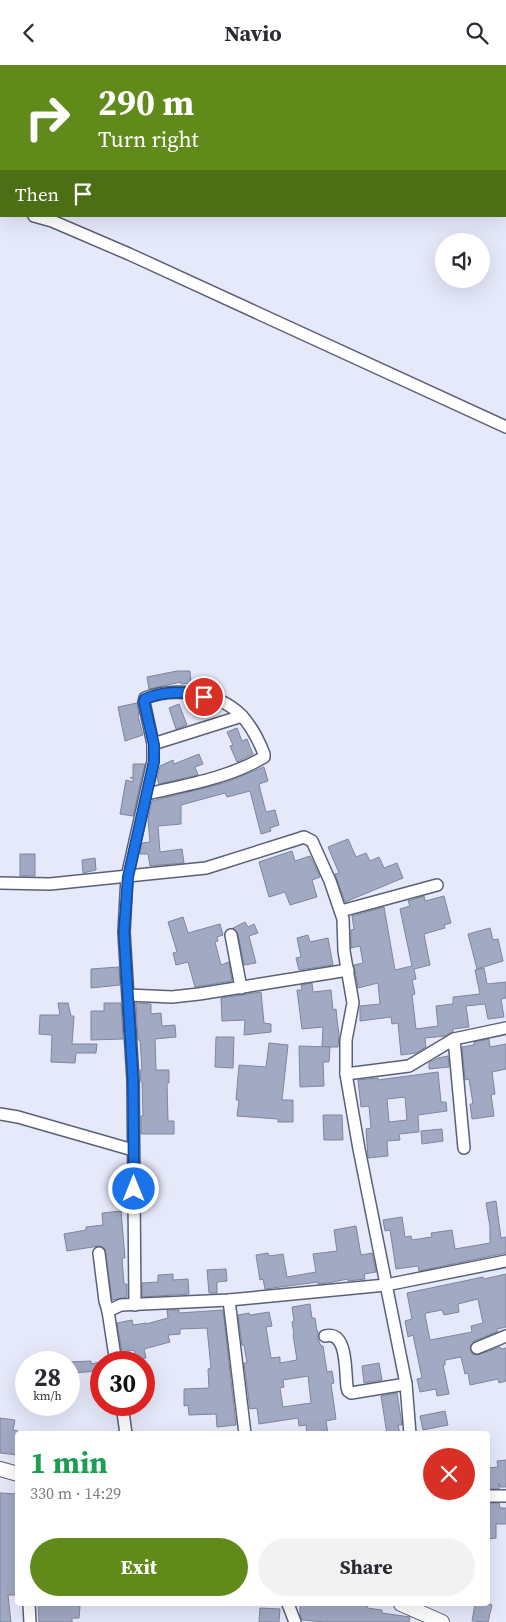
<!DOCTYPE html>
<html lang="en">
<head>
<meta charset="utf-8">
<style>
	:root { --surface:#fff; --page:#f2f2f3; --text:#2b2b33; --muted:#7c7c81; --accent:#608a19 }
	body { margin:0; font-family:"Source Serif 4",serif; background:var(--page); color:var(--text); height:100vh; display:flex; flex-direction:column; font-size:19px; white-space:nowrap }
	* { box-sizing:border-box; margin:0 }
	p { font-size:16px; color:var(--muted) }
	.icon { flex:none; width:28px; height:28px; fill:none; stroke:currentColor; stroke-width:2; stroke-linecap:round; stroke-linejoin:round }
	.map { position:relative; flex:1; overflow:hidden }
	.panel { position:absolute; left:15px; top:1366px; width:475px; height:175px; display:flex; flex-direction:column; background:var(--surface); border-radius:5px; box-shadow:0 5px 20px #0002 }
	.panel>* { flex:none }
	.hud { position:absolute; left:0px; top:0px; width:506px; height:152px; box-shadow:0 5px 20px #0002; background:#608a19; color:#fff; overflow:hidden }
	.buttons { position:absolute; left:435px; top:168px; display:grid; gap:10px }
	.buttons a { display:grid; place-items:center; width:55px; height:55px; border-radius:50%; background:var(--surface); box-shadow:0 5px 20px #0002; font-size:25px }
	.speed { position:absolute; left:15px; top:1286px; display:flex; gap:10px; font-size:25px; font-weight:700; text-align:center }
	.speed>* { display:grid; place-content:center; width:65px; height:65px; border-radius:50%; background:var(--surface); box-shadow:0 5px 20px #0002; line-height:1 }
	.speed small { font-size:12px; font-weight:400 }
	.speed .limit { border:8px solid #d22; background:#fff; color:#111 }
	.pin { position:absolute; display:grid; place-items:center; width:42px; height:42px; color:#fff; margin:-21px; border:2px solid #fff; border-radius:50%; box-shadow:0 1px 5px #0007 }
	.me { position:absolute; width:55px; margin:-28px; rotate:0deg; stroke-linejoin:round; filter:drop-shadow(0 0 4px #0008) }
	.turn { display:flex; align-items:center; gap:18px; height:105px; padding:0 15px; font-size:22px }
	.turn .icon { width:65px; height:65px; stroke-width:2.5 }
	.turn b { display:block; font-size:35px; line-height:42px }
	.then { display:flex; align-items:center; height:48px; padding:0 15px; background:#0003; gap:10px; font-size:19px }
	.round { display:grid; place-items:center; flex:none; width:52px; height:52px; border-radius:26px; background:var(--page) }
	.headline { display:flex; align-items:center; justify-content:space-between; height:85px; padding:0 15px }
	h1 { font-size:30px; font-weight:700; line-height:38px; color:#1e9e55 }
	.action { display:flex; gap:10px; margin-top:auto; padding:10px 15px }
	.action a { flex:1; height:58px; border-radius:30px; background:var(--accent); color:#fff; font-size:20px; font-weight:700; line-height:58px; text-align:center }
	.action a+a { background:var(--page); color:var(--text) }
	header { display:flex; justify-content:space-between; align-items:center; height:65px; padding:0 15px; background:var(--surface); font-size:22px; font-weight:700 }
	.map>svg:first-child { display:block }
</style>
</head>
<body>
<header><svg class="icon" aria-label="back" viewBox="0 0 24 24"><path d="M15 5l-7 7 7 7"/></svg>Navio<svg class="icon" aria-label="search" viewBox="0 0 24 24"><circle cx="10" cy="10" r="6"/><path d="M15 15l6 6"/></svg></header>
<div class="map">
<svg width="506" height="1557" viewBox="0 0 506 1557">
	<rect width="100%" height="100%" fill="#e5e9fa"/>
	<g fill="#a1a9c3" stroke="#7e859e" fill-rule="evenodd">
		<polygon points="177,606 190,606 191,618 181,619 181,617 149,624 147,612"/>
		<polygon points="137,638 139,650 138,651 143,670 125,676 118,642"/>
		<polygon points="179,639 187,660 176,664 169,643"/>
		<polygon points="237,663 242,676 247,674 253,689 237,697 230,681 233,680 227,667"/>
		<polygon points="199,689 203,699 195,702 198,710 159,719 157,713 160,701 173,695 174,699"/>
		<polygon points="133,699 145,699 133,751 120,749 126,715 133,717 133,713 130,713 133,712"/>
		<polygon points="264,702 268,716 259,719 260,724 266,747 275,745 279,760 270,763 271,766 261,769 250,726 227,732 225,728 181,740 181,759 158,761 160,787 182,784 184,798 150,801 148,789 140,789 142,778 150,777 148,754 152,736 224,718"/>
		<polygon points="348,774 356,792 366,788 370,796 379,792 384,803 397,798 403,813 345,837 335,809 339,808 328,782"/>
		<polygon points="292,786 295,796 310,791 320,812 312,815 317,832 290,840 285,827 269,832 259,797"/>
		<rect x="20" y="789" width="15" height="22"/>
		<polygon points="95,793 96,805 83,808 82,795"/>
		<polygon points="424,831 425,836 444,831 451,858 444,860 445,863 424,869 430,900 414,904 416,914 412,915 415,929 412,930 416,964 438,961 436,941 453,939 453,932 480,929 475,905 484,903 487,919 506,917 506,933 501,934 504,952 488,954 485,939 466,941 469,962 453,964 453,967 445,971 425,973 426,982 416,988 401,990 398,958 392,959 391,952 360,956 360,941 380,939 378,918 358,923 354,900 363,898 360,881 351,883 351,865 354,864 352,851 384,842 395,905 412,901 400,844 410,841 408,836"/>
		<polygon points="183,852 188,868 220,859 223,870 217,872 218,876 215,877 221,900 229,897 232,916 195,922 188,897 176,900 173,888 177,887 168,857"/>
		<polygon points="245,857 248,862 254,859 258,868 249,871 256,898 244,900 238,869 233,863"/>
		<polygon points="490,863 493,875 498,874 503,896 477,904 468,869"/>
		<polygon points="308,870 310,877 328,873 333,900 299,905 296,893 301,892 297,873"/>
		<polygon points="119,902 120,920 91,923 91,904"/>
		<polygon points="312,918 313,927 331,925 333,945 336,944 339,971 338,982 322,982 323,962 302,964 297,925 302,925 301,920"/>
		<polygon points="261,927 264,958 271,959 271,967 244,970 245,955 222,956 221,933"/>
		<polygon points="58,938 68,938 71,951 74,951 72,979 97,979 96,988 76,988 75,998 51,997 52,970 39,969 40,950 60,950"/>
		<polygon points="104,938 121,938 123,974 91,975 91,946 104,946"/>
		<polygon points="136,938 151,939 151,949 161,948 162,961 175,960 176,972 155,974 156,1005 169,1005 169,1018 167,1018 168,1056 174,1056 174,1069 141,1069 141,1051 143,1051 142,1017 141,1017 140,1005 142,1005 140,975 138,975"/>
		<polygon points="216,972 234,972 233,1003 215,1002"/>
		<polygon points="489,974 490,982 506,979 506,1004 492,1007 495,1029 491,1030 494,1051 472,1054 470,1039 473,1039 469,1014 465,1015 462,982 474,980 474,977"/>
		<polygon points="269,978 288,980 282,1035 293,1035 293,1057 278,1057 278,1054 237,1051 239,1035 236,1035 239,1000 266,1002"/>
		<polygon points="299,981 330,982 329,997 323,997 324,1021 300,1022"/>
		<polygon points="448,991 449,1002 429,1004 429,998 438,993"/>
		<path d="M438,1007l3,30h5l1,9 -29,4 1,17 -20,2 1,6 -13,1 1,15 -20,2 -2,-29 5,-1 -2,-22 -8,1 -3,-27 20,-2v2zM405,1032l2,23 -18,2 -2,-23z"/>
		<polygon points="323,1050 342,1050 343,1075 324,1075"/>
		<polygon points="442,1064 443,1076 422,1079 421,1066"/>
		<polygon points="496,1136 501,1173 506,1172 506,1188 419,1206 418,1201 396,1204 390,1165 385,1166 383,1155 402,1152 405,1172 411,1171 412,1175 432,1172 431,1168 452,1165 455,1184 490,1178 490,1162 486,1138"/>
		<polygon points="121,1146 125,1193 122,1193 124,1219 127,1219 127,1232 112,1235 105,1184 99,1181 67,1186 64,1169 86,1165 86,1162 103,1160 102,1148"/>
		<polygon points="356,1161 361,1190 372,1188 376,1207 364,1209 365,1214 348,1216 348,1214 328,1218 318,1219 318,1217 265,1224 263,1214 260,1215 256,1190 268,1188 269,1191 283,1189 287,1212 316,1207 313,1189 337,1186 334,1165"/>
		<polygon points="226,1204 227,1216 217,1217 217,1228 209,1228 207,1205"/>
		<polygon points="173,1209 173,1215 188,1214 189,1229 142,1232 142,1218 158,1217 158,1210"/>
		<path d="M506,1209v53l-9,2v3l-23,9 -4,7 2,6 5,1 23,-8 1,2 5,-1v33l-7,2 -1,-4 -28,6 -2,-12 -3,1 -4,-17 -16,3v5h-2l6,29 -12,2 -1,-7 -16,3 -3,-13 5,-1 -9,-43 -5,2 -3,-16 7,-2 -5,-26 76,-16 1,2zM478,1234l5,24 -12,3 1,6 -42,8 -5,-25 1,-2 16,-3 2,5 15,-3 -1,-8z"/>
		<path d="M310,1239l2,14h3l2,13h1v8l3,7h2l4,26 5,-1 2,12 -3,1 5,35 -10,2 2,13h-21l-1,-9 -7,1 -1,-8 -39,6 -2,-16 -7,1 -6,-46h3l-3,-18h-2l-4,-30 11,-2 1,2 19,-3 3,14 -6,1 5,31 9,-1v6l17,-3 -4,-25h1l-2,-13 2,-1 -2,-14zM308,1311l3,27 -28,4 -3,-19 4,-1 -1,-7z"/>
		<polygon points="167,1245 179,1245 179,1248 223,1245 236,1360 217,1362 216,1349 189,1350 188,1340 184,1341 184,1324 209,1323 208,1304 211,1303 207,1263 180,1264 180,1269 168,1270 170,1277 144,1284 146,1293 136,1295 134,1285 122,1287 117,1258 132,1255 133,1260 146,1258 146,1259 168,1253"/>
		<polygon points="91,1296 91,1299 101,1297 101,1306 71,1308 70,1297"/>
		<polygon points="379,1298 382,1315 364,1318 362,1301"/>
		<polygon points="397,1328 402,1360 398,1360 400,1369 387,1369 381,1331"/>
		<polygon points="445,1346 448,1360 423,1365 420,1351"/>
		<polygon points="0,1353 15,1355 13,1365 18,1366 18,1390 0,1388"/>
		<polygon points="506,1395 506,1422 500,1422 499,1418 499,1424 488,1424 488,1403 498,1402 497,1396"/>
		<polygon points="0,1428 18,1429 18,1530 8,1530 11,1557 0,1557"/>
		<polygon points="488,1438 499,1438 500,1443 506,1443 506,1459 496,1459 496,1473 488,1474"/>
		<polygon points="38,1539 72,1539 72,1540 80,1541 79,1553 72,1553 72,1557 39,1557"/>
		<polygon points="300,1539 368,1539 367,1543 382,1545 382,1548 410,1552 409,1557 326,1557 302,1555 300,1549"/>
		<polygon points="475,1539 490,1539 492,1540 488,1557 472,1556"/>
		<polygon points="260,1543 280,1544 279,1557 259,1557"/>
	</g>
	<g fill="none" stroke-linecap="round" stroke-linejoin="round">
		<defs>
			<g id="minor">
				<polyline points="0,142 1,142"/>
				<polyline points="34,151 52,156 129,189 506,362"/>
				<polyline points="153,679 242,651"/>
				<polyline points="0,818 50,819 206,803 298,774 304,772 312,776 330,816 343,854 344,886 353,938 346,975 346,1009 359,1084 406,1319 410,1369"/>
				<polyline points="341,846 437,820"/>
				<polyline points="231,870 241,923"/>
				<polyline points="128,930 172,932 199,929 348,905"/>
				<polyline points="454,974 464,1083"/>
				<polyline points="346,1009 409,1001 454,974 506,963"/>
				<polyline points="0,1049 18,1052 133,1085"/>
				<polyline points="99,1188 105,1236 108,1246"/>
				<polyline points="229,1235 245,1369"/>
				<path d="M135,1240l-2,-225 -9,-148 3,-55 26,-116v-17l-9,-42 1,-4c29,-11 72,-6 95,16 10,10 19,27 24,40v3c-35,21 -78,28 -117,37"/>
				<path d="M325,1271c23,-6 20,36 22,51l1,4 3,2 55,-9"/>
				<polyline points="477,1283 506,1271"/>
				<polyline points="116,1298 108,1246 121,1240 229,1235 386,1220 506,1196"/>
				<polyline points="122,1340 126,1369"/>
				<polyline points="488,1431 506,1431"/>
				<polyline points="29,1539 30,1557"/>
				<polyline points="288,1539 295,1557"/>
			</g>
			<g id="tertiary">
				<polyline points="0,1404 18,1409"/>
				<polyline points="401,1539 442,1557"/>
			</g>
		</defs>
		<use href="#minor" stroke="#596078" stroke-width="14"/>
		<use href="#tertiary" stroke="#596078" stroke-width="16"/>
		<use href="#minor" stroke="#fff" stroke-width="11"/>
		<use href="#tertiary" stroke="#fff" stroke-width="14"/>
	</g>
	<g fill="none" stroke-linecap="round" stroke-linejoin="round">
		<defs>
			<path id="route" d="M134,1124l-1,-109 -9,-148 4,-55 26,-116v-16l-10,-43 1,-3c19,-8 40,-8 59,-2"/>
		</defs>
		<use href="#route" stroke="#114b97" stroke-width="12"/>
		<use href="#route" stroke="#1a73e8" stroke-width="9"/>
	</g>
</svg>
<div class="buttons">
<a><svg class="icon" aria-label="sound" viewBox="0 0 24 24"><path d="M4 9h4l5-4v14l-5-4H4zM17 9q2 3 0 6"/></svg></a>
</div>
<div class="speed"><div>28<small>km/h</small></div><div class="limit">30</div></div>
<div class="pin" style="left:204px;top:632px;background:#d93025"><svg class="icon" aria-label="arrive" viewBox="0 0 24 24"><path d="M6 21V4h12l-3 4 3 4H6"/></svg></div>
<svg class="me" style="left:134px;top:1124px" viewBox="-20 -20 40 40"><circle r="17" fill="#1a73e8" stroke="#fff" stroke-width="3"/><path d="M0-11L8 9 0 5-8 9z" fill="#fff"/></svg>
<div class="hud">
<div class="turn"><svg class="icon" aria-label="right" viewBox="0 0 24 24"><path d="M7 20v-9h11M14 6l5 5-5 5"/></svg><div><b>290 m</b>Turn right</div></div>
<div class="then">Then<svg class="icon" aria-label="arrive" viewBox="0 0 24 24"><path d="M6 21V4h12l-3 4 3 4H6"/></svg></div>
</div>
<section class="panel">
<div class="headline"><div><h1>1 min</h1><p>330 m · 14:29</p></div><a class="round" style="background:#d93025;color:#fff"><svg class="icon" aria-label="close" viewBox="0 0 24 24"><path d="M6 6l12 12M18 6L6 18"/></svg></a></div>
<div class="action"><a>Exit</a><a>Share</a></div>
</section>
</div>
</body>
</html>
